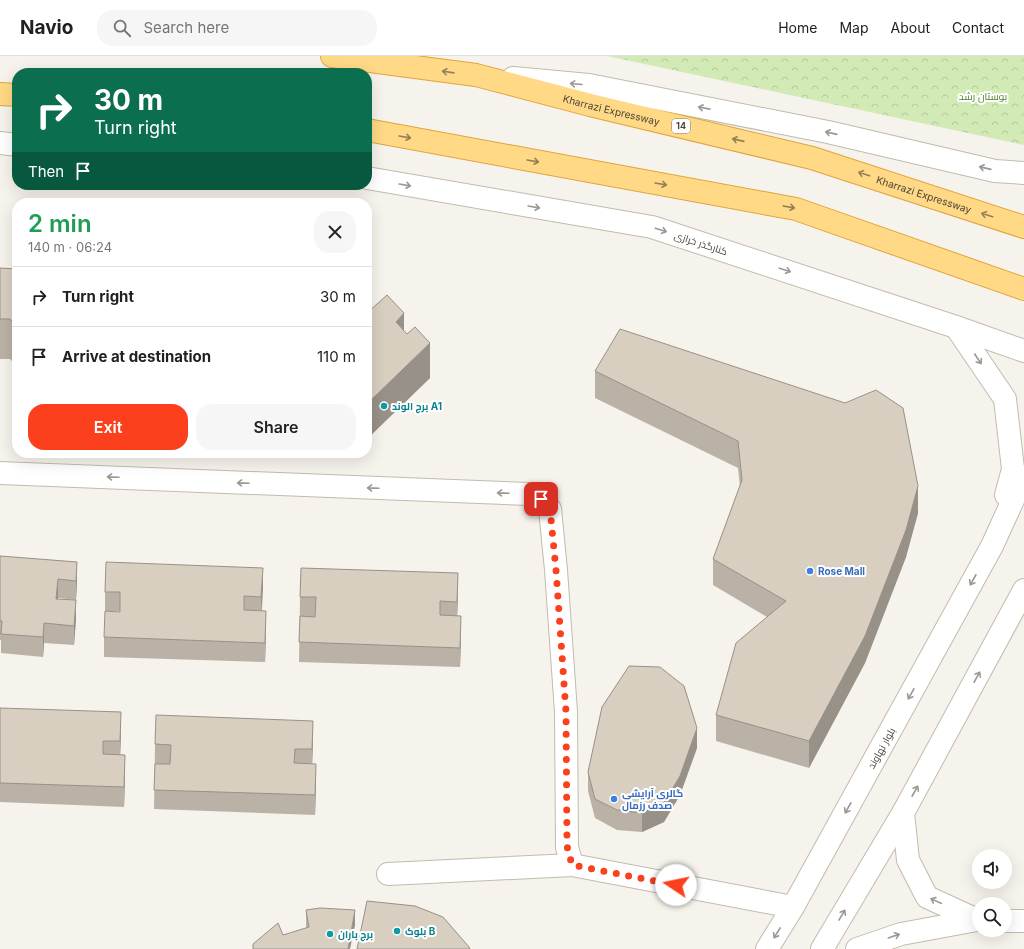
<!DOCTYPE html>
<html lang="en">
<head>
<meta charset="utf-8">
<style>
	:root { --surface:#fff; --page:#f6f6f6; --text:#202124; --muted:#757577; --line:#e0e0e0; --accent:#fc3f1d }
	body { margin:0; font-family:Inter,Cairo,sans-serif; background:var(--page); color:var(--text); height:100vh; display:flex; flex-direction:column; font-size:15px; white-space:nowrap }
	* { box-sizing:border-box; margin:0 }
	p { font-size:13px; color:var(--muted) }
	.icon { flex:none; width:22px; height:22px; fill:none; stroke:currentColor; stroke-width:2; stroke-linecap:round; stroke-linejoin:round }
	.map { position:relative; flex:1; overflow:hidden }
	.sheet { position:absolute; left:12px; top:142px; width:360px; height:260px; display:flex; flex-direction:column; background:var(--surface); border-radius:16px; box-shadow:0 4px 16px #0002 }
	.sheet>* { flex:none }
	.guide { position:absolute; left:12px; top:12px; width:360px; height:122px; border-radius:16px; box-shadow:0 4px 16px #0002; background:#0b6e4f; color:#fff; overflow:hidden }
	.controls { position:absolute; left:972px; top:793px; display:grid; gap:8px }
	.controls a { display:grid; place-items:center; width:40px; height:40px; border-radius:50%; background:var(--surface); box-shadow:0 4px 16px #0002; font-size:20px }
	.pin { position:absolute; display:grid; place-items:center; width:34px; height:34px; color:#fff; margin:-17px; border-radius:8px; box-shadow:0 2px 6px #0006 }
	.me { position:absolute; width:44px; margin:-22px; rotate:281deg; stroke-linejoin:round; filter:drop-shadow(0 0 3px #0008) }
	.turn { display:flex; align-items:center; gap:14px; height:84px; padding:0 16px; font-size:18px }
	.turn .icon { width:52px; height:52px; stroke-width:2.5 }
	.turn b { display:block; font-size:28px; line-height:34px }
	.then { display:flex; align-items:center; height:38px; padding:0 16px; background:#0003; gap:8px; font-size:15px }
	.round { display:grid; place-items:center; flex:none; width:42px; height:42px; border-radius:16px; background:var(--page) }
	.overview { display:flex; align-items:center; justify-content:space-between; height:68px; padding:0 16px }
	h1 { font-size:24px; font-weight:600; line-height:30px; color:#1e9e55 }
	.button { display:flex; gap:8px; margin-top:auto; padding:8px 16px }
	.button a { flex:1; height:46px; border-radius:16px; background:var(--accent); color:#fff; font-size:16px; font-weight:600; line-height:46px; text-align:center }
	.button a+a { background:var(--page); color:var(--text) }
	ul { padding:0; list-style:none }
	li { display:flex; align-items:center; gap:12px; height:60px; padding:0 16px; border-top:1px solid var(--line) }
	li div { flex:1 }
	li b { display:block; font-size:15px }
	li em { font-style:normal }
	header { display:flex; align-items:center; gap:24px; box-sizing:border-box; height:56px; padding:0 20px; background:var(--surface); border-bottom:1px solid var(--line) }
	header strong { font-size:19px }
	nav { display:flex; gap:22px; margin-inline-start:auto; font-size:14px }
	.search { width:280px; height:36px; background:var(--page); display:flex; align-items:center; gap:10px; box-sizing:border-box; padding:0 14px; border-radius:16px; color:var(--muted); font-size:15px }
	.map>svg:first-child { display:block }
</style>
</head>
<body>
<header>
<strong>Navio</strong>
<div class="search"><svg class="icon" aria-label="search" viewBox="0 0 24 24"><circle cx="10" cy="10" r="6"/><path d="M15 15l6 6"/></svg>Search here</div>
<nav><a>Home</a><a>Map</a><a>About</a><a>Contact</a></nav>
</header>
<div class="map">
<svg width="1024" height="893" viewBox="0 0 1024 893">
	<defs>
		<pattern id="park-crowns" width="20" height="18" patternUnits="userSpaceOnUse"><rect width="20" height="18" fill="#d2eab5"/><path d="M2 6a3 3 0 1 1 6 0M12 15a3 3 0 1 1 6 0" fill="none" stroke="#b6ca9c"/></pattern>
	</defs>
	<rect width="100%" height="100%" fill="#f6f3ec"/>
	<polygon fill="url(#park-crowns)" points="607,0 1024,0 1024,89"/>
	<g fill="none" stroke-linecap="round" stroke-linejoin="round">
		<defs>
			<g id="minor">
				<polyline points="0,417 529,438 541,443 550,453 556,514 566,656 567,791 572,809"/>
				<polyline points="388,818 572,809 793,851"/>
				<polyline points="1005,865 1024,865"/>
				<polyline points="857,893 901,878 977,864 927,841 908,804 903,757"/>
			</g>
			<g id="tertiary">
				<polyline points="513,22 589,29 828,76 995,115 1024,117"/>
				<polyline points="0,87 17,89"/>
				<polyline points="367,122 652,171 956,271 1024,295"/>
				<polyline points="956,271 1005,343 1013,413 1006,439"/>
				<polyline points="767,893 793,851 992,490 1024,420"/>
				<polyline points="822,893 903,757 1024,534"/>
			</g>
			<g id="trunk">
				<path id="s1" d="M332,0l144,19 114,30 222,53 212,69"/>
				<polyline points="0,38 17,39"/>
				<polyline points="367,74 796,153 1024,233"/>
			</g>
		</defs>
		<use href="#minor" stroke="#c2bbae" stroke-width="24"/>
		<use href="#tertiary" stroke="#c2bbae" stroke-width="24"/>
		<use href="#trunk" stroke="#e0a43c" stroke-width="24"/>
		<use href="#minor" stroke="#fff" stroke-width="22"/>
		<use href="#tertiary" stroke="#fff" stroke-width="22"/>
		<use href="#trunk" stroke="#ffd985" stroke-width="22"/>
	</g>
	<g fill="#bab2a6">
		<polygon points="0,212 17,213 17,311 10,303 0,303"/>
		<polygon points="367,257 404,275 430,322 369,381 367,379"/>
		<polygon points="595,315 918,457 906,501 865,607 809,712 716,685 716,659 767,561 713,529 713,503 740,431 738,412 595,342"/>
		<polygon points="0,500 77,506 77,526 76,544 58,542 58,543 76,563 74,589 44,587 43,601 1,597 1,584 0,584"/>
		<polygon points="263,531 262,555 266,574 265,606 104,601 104,581 120,555 105,555 105,536"/>
		<polygon points="458,536 457,560 461,579 460,611 299,606 300,541"/>
		<polygon points="0,652 121,676 120,699 125,719 124,751 0,746"/>
		<polygon points="313,684 312,707 316,727 315,759 154,753 155,688"/>
		<polygon points="697,692 680,739 664,766 642,776 617,774 595,762 588,735 588,716"/>
		<polygon points="306,854 355,869 283,879 306,872"/>
	</g>
	<g fill="#979187">
		<polygon points="404,257 404,292 396,266"/>
		<polygon points="430,287 430,322 369,381 369,346"/>
		<polygon points="918,430 918,457 906,501 865,607 809,712 809,685"/>
		<polygon points="77,506 77,526 76,544 76,525"/>
		<polygon points="263,512 263,531 261,560 261,541"/>
		<polygon points="458,517 458,536 457,565 457,546"/>
		<polygon points="58,523 58,542 56,562 56,543"/>
		<polygon points="76,544 76,563 74,589 74,570"/>
		<polygon points="266,555 266,574 265,606 265,587"/>
		<polygon points="461,560 461,579 460,611 460,592"/>
		<polygon points="44,567 44,587 43,601 43,581"/>
		<polygon points="121,656 121,676 120,705 120,685"/>
		<polygon points="313,665 313,684 312,713 312,693"/>
		<polygon points="697,672 697,692 680,739 664,766 642,776 642,757"/>
		<polygon points="125,699 125,719 124,751 124,731"/>
		<polygon points="316,708 316,727 315,759 315,739"/>
		<polygon points="355,854 355,869 350,893 348,893"/>
	</g>
	<g fill="#d8cfc1" stroke="#979187">
		<polygon points="0,212 17,213 17,271 10,263 0,263"/>
		<polygon points="387,239 404,257 396,266 407,278 415,271 430,287 369,346 367,344 367,257"/>
		<polygon points="620,273 845,347 876,334 903,352 918,430 906,474 865,580 809,685 716,659 736,587 786,545 713,503 742,424 738,385 595,315"/>
		<polygon points="0,500 77,506 76,525 58,523 56,543 76,544 74,570 44,567 43,581 1,578 2,565 0,565"/>
		<polygon points="106,506 263,512 261,541 244,540 244,554 266,555 265,587 104,581 105,555 120,556 120,536 105,536"/>
		<polygon points="301,512 458,517 457,546 440,545 440,559 461,560 460,592 299,586 300,560 315,561 316,541 300,541"/>
		<polygon points="629,610 660,611 684,630 697,672 680,720 664,747 642,757 617,754 595,743 588,716 602,651"/>
		<polygon points="0,652 121,656 120,685 103,685 103,698 125,699 124,731 0,727"/>
		<polygon points="156,659 313,665 312,693 295,693 294,707 316,708 315,739 154,734 155,708 170,708 171,689 155,688"/>
		<polygon points="367,845 415,850 443,861 469,891 470,893 357,893"/>
		<polygon points="320,852 355,854 348,893 253,893 253,888 278,867 283,879 309,871 306,854"/>
	</g>
	<defs><path id="oneway-shaft" d="M-6 0H5M1.5-3L5.5 0L1.5 3" fill="none" stroke-width="1.6" stroke-linecap="round" stroke-linejoin="round"/></defs>
	<g stroke="#938057">
		<use href="#oneway-shaft" transform="translate(448 16) rotate(-172)"/>
		<use href="#oneway-shaft" transform="translate(405 81) rotate(10)"/>
		<use href="#oneway-shaft" transform="translate(738 84) rotate(-167)"/>
		<use href="#oneway-shaft" transform="translate(533 105) rotate(10)"/>
		<use href="#oneway-shaft" transform="translate(864 118) rotate(-162)"/>
		<use href="#oneway-shaft" transform="translate(661 128) rotate(10)"/>
		<use href="#oneway-shaft" transform="translate(789 151) rotate(10)"/>
		<use href="#oneway-shaft" transform="translate(987 159) rotate(-162)"/>
	</g>
	<g stroke="#9c9892">
		<use href="#oneway-shaft" transform="translate(576 28) rotate(-175)"/>
		<use href="#oneway-shaft" transform="translate(704 52) rotate(-169)"/>
		<use href="#oneway-shaft" transform="translate(831 77) rotate(-167)"/>
		<use href="#oneway-shaft" transform="translate(985 112) rotate(-167)"/>
		<use href="#oneway-shaft" transform="translate(405 129) rotate(10)"/>
		<use href="#oneway-shaft" transform="translate(534 151) rotate(10)"/>
		<use href="#oneway-shaft" transform="translate(661 174) rotate(18)"/>
		<use href="#oneway-shaft" transform="translate(785 214) rotate(18)"/>
		<use href="#oneway-shaft" transform="translate(978 303) rotate(57)"/>
		<use href="#oneway-shaft" transform="translate(113 421) rotate(-178)"/>
		<use href="#oneway-shaft" transform="translate(243 427) rotate(-178)"/>
		<use href="#oneway-shaft" transform="translate(373 432) rotate(-178)"/>
		<use href="#oneway-shaft" transform="translate(503 437) rotate(-178)"/>
		<use href="#oneway-shaft" transform="translate(973 524) rotate(119)"/>
		<use href="#oneway-shaft" transform="translate(977 621) rotate(-61)"/>
		<use href="#oneway-shaft" transform="translate(911 638) rotate(119)"/>
		<use href="#oneway-shaft" transform="translate(915 735) rotate(-61)"/>
		<use href="#oneway-shaft" transform="translate(848 752) rotate(119)"/>
		<use href="#oneway-shaft" transform="translate(936 845) rotate(-155)"/>
		<use href="#oneway-shaft" transform="translate(842 859) rotate(-59)"/>
		<use href="#oneway-shaft" transform="translate(777 877) rotate(122)"/>
		<use href="#oneway-shaft" transform="translate(894 880) rotate(-19)"/>
	</g>
	<g fill="none" stroke-linecap="round" stroke-linejoin="round">
		<polyline stroke="#fc3f1d" stroke-width="7" stroke-dasharray="0 12.6" points="541,443 550,453 556,514 566,656 567,790 572,809 676,829"/>
	</g>
	<g fill="#0f9aa8" stroke="#fff" stroke-width="1.5">
		<circle cx="384" cy="350" r="4"/>
		<circle cx="397" cy="875" r="4"/>
		<circle cx="330" cy="878" r="4"/>
	</g>
	<g fill="#3f7fe0" stroke="#fff" stroke-width="1.5">
		<circle cx="810" cy="515" r="4"/>
		<circle cx="614" cy="743" r="4"/>
	</g>
	<g text-anchor="middle" stroke-width="4" stroke-linejoin="round" paint-order="stroke">
		<rect fill="#fff" stroke="#817c74" stroke-width="1" x="672" y="63" width="18" height="14" rx="3"/>
		<g font-size="9" font-weight="bold" fill="#4b4439">
			<text x="681" y="73">14</text>
		</g>
		<g font-size="10" fill="#4a7f2a" stroke="#fff">
			<text x="983" y="44">بوستان رشد</text>
		</g>
		<g font-size="10" fill="#4b4439" stroke="#fff">
			<text dy="4" stroke="none"><textPath href="#s1" startOffset="285">Kharrazi Expressway</textPath></text>
			<text dy="4" stroke="none"><textPath href="#s1" startOffset="609">Kharrazi Expressway</textPath></text>
			<text transform="translate(701 187) rotate(18)" y="4">کنارگذر خرازی</text>
			<text transform="translate(881 692) rotate(-61)" y="4">بلوار نهاوند</text>
		</g>
		<g font-size="10" font-weight="bold" fill="#0d838f" stroke="#fff" text-anchor="start">
			<text x="392" y="354">برج الوند A1</text>
			<text x="405" y="879">بلوک B</text>
			<text x="338" y="882">برج باران</text>
		</g>
		<g font-size="10" font-weight="bold" fill="#366cbe" stroke="#fff" text-anchor="start">
			<text x="818" y="519">Rose Mall</text>
			<text x="622" y="741">گالری آرایشی<tspan x="622" dy="12">صدف رزمال</tspan></text>
		</g>
	</g>
</svg>
<div class="controls">
<a><svg class="icon" aria-label="sound" viewBox="0 0 24 24"><path d="M4 9h4l5-4v14l-5-4H4zM17 9q2 3 0 6"/></svg></a>
<a><svg class="icon" aria-label="search" viewBox="0 0 24 24"><circle cx="10" cy="10" r="6"/><path d="M15 15l6 6"/></svg></a>
</div>
<div class="pin" style="left:541px;top:443px;background:#d93025"><svg class="icon" aria-label="arrive" viewBox="0 0 24 24"><path d="M6 21V4h12l-3 4 3 4H6"/></svg></div>
<svg class="me" style="left:676px;top:829px" viewBox="-20 -20 40 40"><circle r="19" fill="#fff"/><path d="M0-13L10 11 0 6-10 11z" fill="#fc3f1d"/></svg>
<div class="guide">
<div class="turn"><svg class="icon" aria-label="right" viewBox="0 0 24 24"><path d="M7 20v-9h11M14 6l5 5-5 5"/></svg><div><b>30 m</b>Turn right</div></div>
<div class="then">Then<svg class="icon" aria-label="arrive" viewBox="0 0 24 24"><path d="M6 21V4h12l-3 4 3 4H6"/></svg></div>
</div>
<section class="sheet">
<div class="overview"><div><h1>2 min</h1><p>140 m · 06:24</p></div><a class="round"><svg class="icon" aria-label="close" viewBox="0 0 24 24"><path d="M6 6l12 12M18 6L6 18"/></svg></a></div>
<ul>
<li><svg class="icon" aria-label="right" viewBox="0 0 24 24"><path d="M7 20v-9h11M14 6l5 5-5 5"/></svg><div><b>Turn right</b></div><em>30 m</em></li>
<li><svg class="icon" aria-label="arrive" viewBox="0 0 24 24"><path d="M6 21V4h12l-3 4 3 4H6"/></svg><div><b>Arrive at destination</b></div><em>110 m</em></li>
</ul>
<div class="button"><a>Exit</a><a>Share</a></div>
</section>
</div>
</body>
</html>
